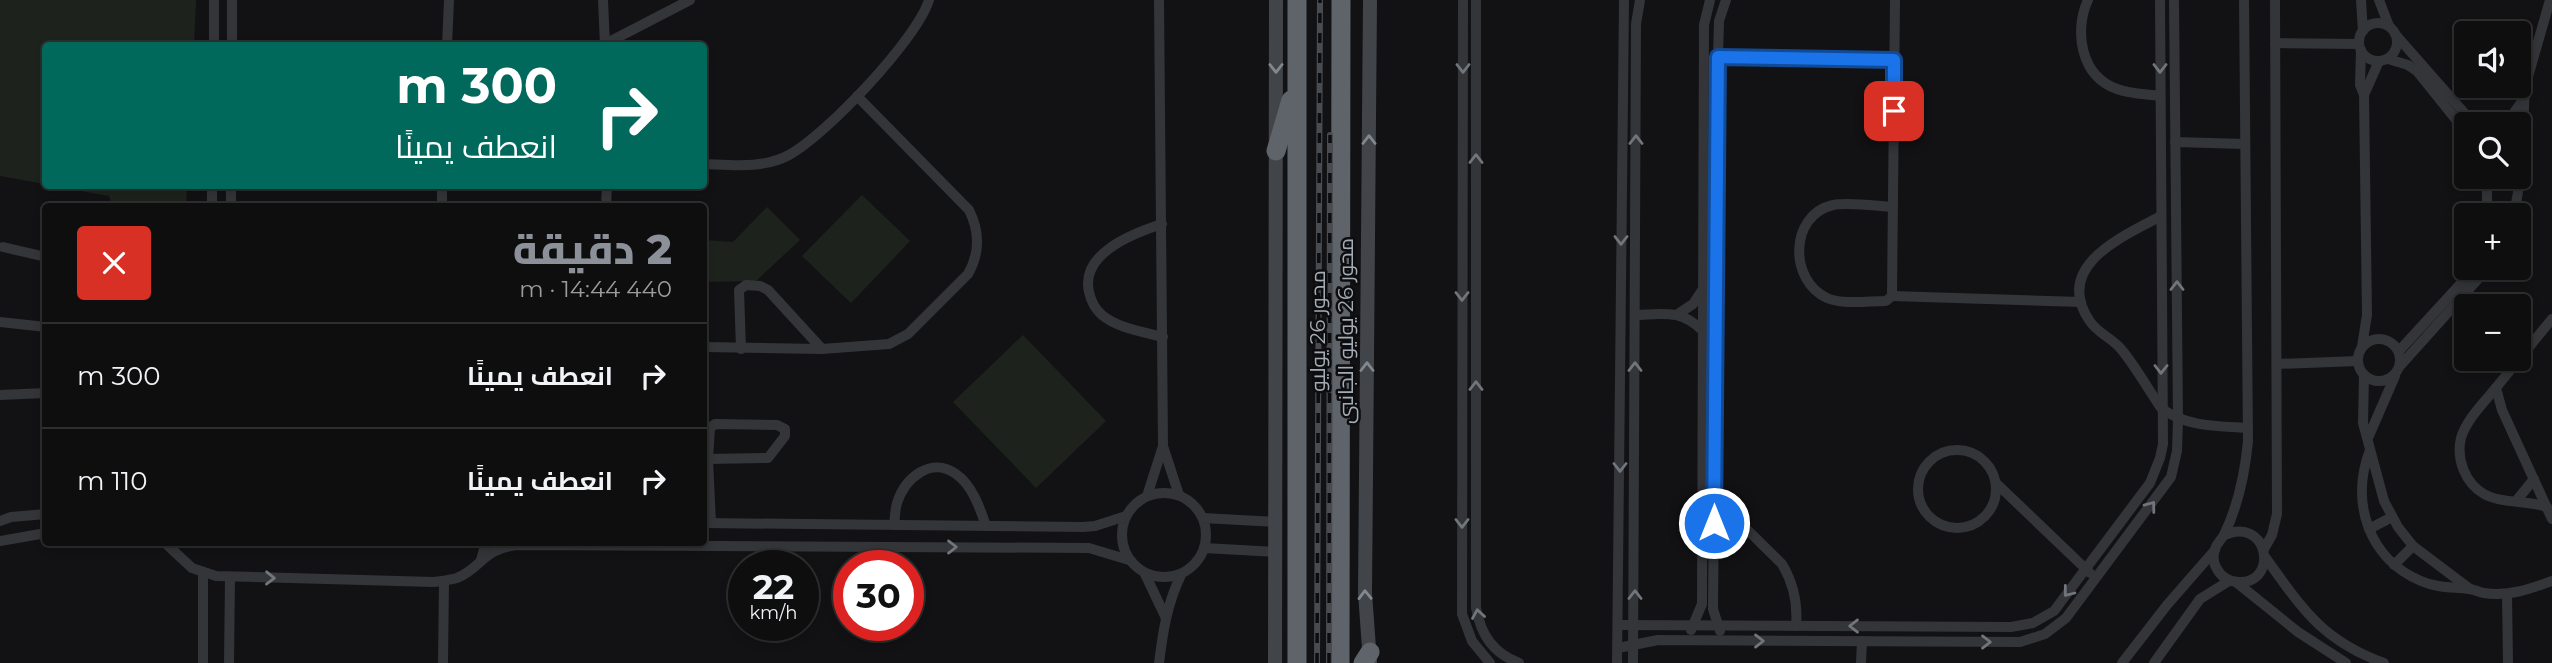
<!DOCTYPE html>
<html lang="ar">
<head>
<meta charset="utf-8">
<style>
	:root { --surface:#0e0e0f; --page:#171718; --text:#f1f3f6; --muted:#9b9c9e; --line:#2e2e2f; --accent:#8c9099 }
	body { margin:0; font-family:Montserrat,Cairo,sans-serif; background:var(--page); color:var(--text); direction:rtl; height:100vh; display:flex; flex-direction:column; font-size:26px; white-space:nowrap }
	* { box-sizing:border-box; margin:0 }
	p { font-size:23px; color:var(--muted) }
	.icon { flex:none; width:38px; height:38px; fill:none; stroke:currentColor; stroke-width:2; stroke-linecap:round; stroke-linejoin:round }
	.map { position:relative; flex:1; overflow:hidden; direction:ltr }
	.details { position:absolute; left:42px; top:203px; width:665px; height:343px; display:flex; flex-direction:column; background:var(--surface); border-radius:7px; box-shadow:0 4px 10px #0003,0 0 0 2px var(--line); direction:rtl }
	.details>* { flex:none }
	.guide { position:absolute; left:42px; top:42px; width:665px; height:147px; border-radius:7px; box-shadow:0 4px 10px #0003,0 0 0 2px var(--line); direction:rtl; background:#00695c; color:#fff; overflow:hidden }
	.buttons { position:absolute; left:2454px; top:21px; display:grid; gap:14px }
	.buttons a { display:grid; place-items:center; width:77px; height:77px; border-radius:7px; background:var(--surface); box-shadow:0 4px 10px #0003,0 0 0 2px var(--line); font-size:35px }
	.speed { position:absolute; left:728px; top:550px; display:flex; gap:14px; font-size:35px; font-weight:700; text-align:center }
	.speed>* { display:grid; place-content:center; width:91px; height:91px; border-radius:50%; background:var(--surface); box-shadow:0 4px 10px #0003,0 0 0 2px var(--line); line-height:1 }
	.speed small { font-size:18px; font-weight:400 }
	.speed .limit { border:10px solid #d22; background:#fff; color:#111 }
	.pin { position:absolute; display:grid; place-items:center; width:60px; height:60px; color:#fff; margin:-30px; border-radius:14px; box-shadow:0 4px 10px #0006 }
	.me { position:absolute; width:77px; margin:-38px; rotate:0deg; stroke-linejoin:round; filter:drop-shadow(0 0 5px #0008) }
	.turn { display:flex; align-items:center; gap:24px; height:147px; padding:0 35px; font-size:32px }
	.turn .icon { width:91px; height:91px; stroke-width:2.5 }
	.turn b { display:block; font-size:49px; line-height:60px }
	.round { display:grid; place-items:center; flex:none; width:74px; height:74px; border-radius:7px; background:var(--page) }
	.head { display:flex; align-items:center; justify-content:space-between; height:119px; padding:0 35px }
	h1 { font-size:42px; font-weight:800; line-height:52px; color:var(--accent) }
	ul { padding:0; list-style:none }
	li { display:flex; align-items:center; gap:21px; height:105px; padding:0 35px; border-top:2px solid var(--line) }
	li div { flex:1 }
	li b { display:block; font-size:26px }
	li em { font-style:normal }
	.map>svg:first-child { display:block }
</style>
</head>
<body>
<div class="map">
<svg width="2552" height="663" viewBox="0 0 2552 663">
	<rect width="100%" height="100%" fill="#121214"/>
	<g fill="#1d231c">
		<polygon points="0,0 196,0 194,45 46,46 45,184 0,176"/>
		<polygon points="52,186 187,186 186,206 112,206 109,196"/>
		<polygon points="862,195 910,241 851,303 802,256"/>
		<polygon points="767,207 800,240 756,281 704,282 704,240 733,242"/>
		<polygon points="1023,335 1106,421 1036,488 953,402"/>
	</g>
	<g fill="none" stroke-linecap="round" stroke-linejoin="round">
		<g stroke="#333539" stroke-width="10">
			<polyline points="603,0 605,46"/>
			<polyline points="1463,0 1462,614 1472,641 1490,663"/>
			<path d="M1476,0v608c5,27 17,45 43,55"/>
			<path d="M2088,0c-14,30 -8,76 29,89 13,5 30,5 43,7"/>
			<polyline points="2361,0 2363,31"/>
			<polyline points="2379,0 2389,26"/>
			<circle cx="2378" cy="42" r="19"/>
			<polyline points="2395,34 2467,116 2477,124"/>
			<polyline points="2275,43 2359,44"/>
			<polyline points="605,44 690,0"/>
			<polyline points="214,46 214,0"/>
			<polyline points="232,46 232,0"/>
			<polyline points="447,46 449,0"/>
			<polyline points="2361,50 2360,85 2364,95 2367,315 2362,346"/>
			<polyline points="1718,57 1894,60"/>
			<polyline points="2388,59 2408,65 2417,71 2466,132"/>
			<polyline points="2364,95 2379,61"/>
			<polyline points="2506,124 2523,100"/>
			<polyline points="2175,142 2245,144"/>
			<polyline points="2522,149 2525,87 2550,0"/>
			<path d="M704,164c28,1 59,5 85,-9 37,-20 128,-116 140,-155"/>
			<polyline points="212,206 212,186"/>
			<polyline points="231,206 231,186"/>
			<polyline points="442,206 442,186"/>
			<polyline points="606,206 607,186"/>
			<path d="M1893,207c-17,-1 -44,-5 -60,-2 -44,10 -44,76 -6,93 17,7 41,3 59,3l6,-5c1,-99 2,-197 3,-296"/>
			<polyline points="2487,215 2487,177"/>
			<polyline points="2514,215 2518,192 2518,163"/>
			<path d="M2161,216c-37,20 -108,49 -72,104 8,13 23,18 32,29 15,18 27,40 40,59 25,19 56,18 87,20"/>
			<path d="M1162,224c-28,9 -82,29 -73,68 2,9 6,17 13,23 15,13 42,17 61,22"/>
			<polyline points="3,247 46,257"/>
			<polyline points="1892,296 2081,302"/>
			<polyline points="1678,314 1693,304 1703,289"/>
			<path d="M1635,315c29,-1 46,-6 68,16"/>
			<polyline points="0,322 46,327"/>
			<circle cx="2379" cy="360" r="21"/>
			<path d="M704,347l118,2 67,-5 19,-10 60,-60c12,-21 12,-42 1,-64l-112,-114"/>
			<polyline points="741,349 739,290 746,285 760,286 768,290 822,349"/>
			<polyline points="2399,351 2466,278 2471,268"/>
			<polyline points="2277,364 2358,361"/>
			<polyline points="2400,366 2488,268"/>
			<polyline points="2364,375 2363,423 2384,501 2398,527 2413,546 2470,589"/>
			<polyline points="2496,388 2502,410 2552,519"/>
			<polyline points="0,395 46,393"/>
			<polyline points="2368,438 2395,376"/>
			<polyline points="1163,446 1179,495"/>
			<circle cx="1957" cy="489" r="39"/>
			<path d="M2370,450c-20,51 -2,109 51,131 16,7 30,6 47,8 6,0 10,3 16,4 24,4 46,-4 68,-12"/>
			<polyline points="708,459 768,458 785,436 785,429 777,425 715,424 710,428 708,459 711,523"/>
			<polyline points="1996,483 2090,573"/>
			<circle cx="1164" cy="535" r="42"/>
			<polyline points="1147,496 1163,446 1159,0"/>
			<path d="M1714,497l68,67c12,20 16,39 14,62"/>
			<polyline points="2517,500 2534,479"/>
			<path d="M2547,507c-20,-7 -45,-3 -63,-13 -19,-11 -28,-35 -23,-56 5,-18 22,-34 33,-48 20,-24 39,-48 58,-71"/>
			<polyline points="1203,518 1276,522"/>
			<polyline points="0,521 11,517 46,514"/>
			<polyline points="704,523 1083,527 1095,526 1126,516"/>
			<path d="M894,525c1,-7 1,-15 3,-22 8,-25 34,-47 59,-29 16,11 24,34 30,52"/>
			<polyline points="2369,529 2392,517"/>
			<path d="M2223,536c45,-22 57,47 16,46 -10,0 -17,-4 -22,-13 -4,-6 -4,-14 -2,-20 2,-6 6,-9 9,-14 14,-29 21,-62 24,-94l-4,-441"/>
			<polyline points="0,541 46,533"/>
			<path d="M164,542l28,26 24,8 218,6c7,-1 16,-2 23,-4 25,-10 25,-29 60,-33l572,3 40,12"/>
			<polyline points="1204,548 1277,552"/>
			<polyline points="2264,549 2272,535 2277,514 2275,0"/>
			<path d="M2265,557c37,51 56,83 119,106"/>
			<polyline points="481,560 486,542"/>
			<polyline points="2394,565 2413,546"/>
			<polyline points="1145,574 1165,616"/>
			<polyline points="2236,582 2298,632 2346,663"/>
			<polyline points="2507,594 2508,663"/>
			<polyline points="1618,625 2011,627 2033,623 2054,611 2150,483 2160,458 2163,444 2160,0"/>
			<polyline points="1691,630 1702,604 1704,25 1710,0"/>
			<polyline points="1720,631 1713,609 1718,57 1719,21 1726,0"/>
			<polyline points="1618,648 1658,640 2020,642 2045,634 2066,618 2171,477 2177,451 2178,420 2174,0"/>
			<polyline points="203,663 203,573"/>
			<polyline points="229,663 230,577"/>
			<polyline points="443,663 444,581"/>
			<path d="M1159,663c4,-32 8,-59 22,-88"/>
			<polyline points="1617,663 1624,0"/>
			<polyline points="1633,663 1636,24 1640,0"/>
			<polyline points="1861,663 1862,641"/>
			<polyline points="2122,663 2167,605 2215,550"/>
			<polyline points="2154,663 2200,599 2229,581"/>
		</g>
		<g stroke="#414449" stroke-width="14">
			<polyline points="1370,662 1365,593 1370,0"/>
			<polyline points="1275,663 1276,0"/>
		</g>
		<g stroke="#5f646a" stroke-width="19">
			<polyline points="1276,151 1291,100"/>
			<polyline points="1297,663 1297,0"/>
			<polyline points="1340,663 1341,0"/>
			<polyline points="1363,663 1370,652"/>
		</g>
		<defs>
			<g id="rail">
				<polyline points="1317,663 1320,0"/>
				<polyline points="1329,663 1330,135"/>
			</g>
		</defs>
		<use href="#rail" stroke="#484b50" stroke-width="6"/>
		<use href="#rail" stroke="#0d0d0f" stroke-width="3.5" stroke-dasharray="10" stroke-linecap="butt"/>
	</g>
	<defs><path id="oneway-chevron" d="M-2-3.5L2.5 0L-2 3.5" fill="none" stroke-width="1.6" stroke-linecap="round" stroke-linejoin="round" transform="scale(1.75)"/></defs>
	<g stroke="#81888f">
		<use href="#oneway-chevron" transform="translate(1276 68) rotate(90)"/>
		<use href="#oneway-chevron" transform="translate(1369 140) rotate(-90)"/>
		<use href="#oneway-chevron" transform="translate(1367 367) rotate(-90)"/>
		<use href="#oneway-chevron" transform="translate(1365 595) rotate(-91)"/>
	</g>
	<g stroke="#71767d">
		<use href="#oneway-chevron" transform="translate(1463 68) rotate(90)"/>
		<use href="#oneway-chevron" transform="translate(2160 68) rotate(90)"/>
		<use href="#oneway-chevron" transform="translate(1636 140) rotate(-90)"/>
		<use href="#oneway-chevron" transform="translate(1476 159) rotate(-90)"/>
		<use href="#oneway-chevron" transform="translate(1621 240) rotate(90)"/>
		<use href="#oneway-chevron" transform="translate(2177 286) rotate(-90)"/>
		<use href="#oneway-chevron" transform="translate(1462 296) rotate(90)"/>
		<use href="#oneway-chevron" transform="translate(1635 367) rotate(-90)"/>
		<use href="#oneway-chevron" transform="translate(2161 369) rotate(90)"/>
		<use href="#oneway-chevron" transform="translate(1476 386) rotate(-90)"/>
		<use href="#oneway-chevron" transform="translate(1620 467) rotate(90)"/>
		<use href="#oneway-chevron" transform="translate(2151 506) rotate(-53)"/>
		<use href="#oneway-chevron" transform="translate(1462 523) rotate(90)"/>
		<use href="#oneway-chevron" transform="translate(952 547)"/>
		<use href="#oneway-chevron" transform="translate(270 578) rotate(1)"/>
		<use href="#oneway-chevron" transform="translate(2068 592) rotate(128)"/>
		<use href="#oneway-chevron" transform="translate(1635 595) rotate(-90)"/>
		<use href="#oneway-chevron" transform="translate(1478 614) rotate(-99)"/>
		<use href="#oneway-chevron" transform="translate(1854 626) rotate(-180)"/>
		<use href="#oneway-chevron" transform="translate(1759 641)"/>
		<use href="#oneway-chevron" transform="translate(1986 642)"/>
	</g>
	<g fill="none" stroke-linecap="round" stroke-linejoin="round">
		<defs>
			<polyline id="route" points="1714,523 1718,57 1894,60 1894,111"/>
		</defs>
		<use href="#route" stroke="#114b97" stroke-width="18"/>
		<use href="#route" stroke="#1a73e8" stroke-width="12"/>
	</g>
	<g text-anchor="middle" stroke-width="5" stroke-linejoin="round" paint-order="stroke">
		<g font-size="21" fill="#a3acb4" stroke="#0d0d0f">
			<text transform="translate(1318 331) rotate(-90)" y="7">محور 26 يوليو</text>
			<text transform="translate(1346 331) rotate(-90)" y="7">محور 26 يوليو الجانبى</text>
		</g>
	</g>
</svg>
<div class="buttons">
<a><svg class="icon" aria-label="sound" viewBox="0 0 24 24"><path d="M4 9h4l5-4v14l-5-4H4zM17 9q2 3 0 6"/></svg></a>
<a><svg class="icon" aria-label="search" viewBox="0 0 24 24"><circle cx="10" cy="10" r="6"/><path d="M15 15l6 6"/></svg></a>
<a>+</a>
<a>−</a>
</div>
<div class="speed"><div>22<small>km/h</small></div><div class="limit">30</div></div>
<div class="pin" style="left:1894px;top:111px;background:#d93025"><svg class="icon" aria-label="arrive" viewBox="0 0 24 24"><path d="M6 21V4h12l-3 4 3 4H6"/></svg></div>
<svg class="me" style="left:1714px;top:523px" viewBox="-20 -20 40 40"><circle r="17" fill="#1a73e8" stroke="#fff" stroke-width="3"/><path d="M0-11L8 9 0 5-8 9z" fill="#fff"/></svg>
<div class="guide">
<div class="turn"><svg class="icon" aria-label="right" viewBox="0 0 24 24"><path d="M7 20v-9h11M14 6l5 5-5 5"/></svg><div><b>300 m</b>انعطف يمينًا</div></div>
</div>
<section class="details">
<div class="head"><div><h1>2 دقيقة</h1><p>440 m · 14:44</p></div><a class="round" style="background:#d93025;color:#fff"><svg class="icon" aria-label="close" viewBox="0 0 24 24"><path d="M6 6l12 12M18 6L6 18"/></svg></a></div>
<ul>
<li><svg class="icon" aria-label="right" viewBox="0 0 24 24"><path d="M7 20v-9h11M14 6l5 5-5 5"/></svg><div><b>انعطف يمينًا</b></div><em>300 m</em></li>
<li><svg class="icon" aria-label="right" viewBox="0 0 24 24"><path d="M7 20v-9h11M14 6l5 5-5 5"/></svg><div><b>انعطف يمينًا</b></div><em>110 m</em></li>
</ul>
</section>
</div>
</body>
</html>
